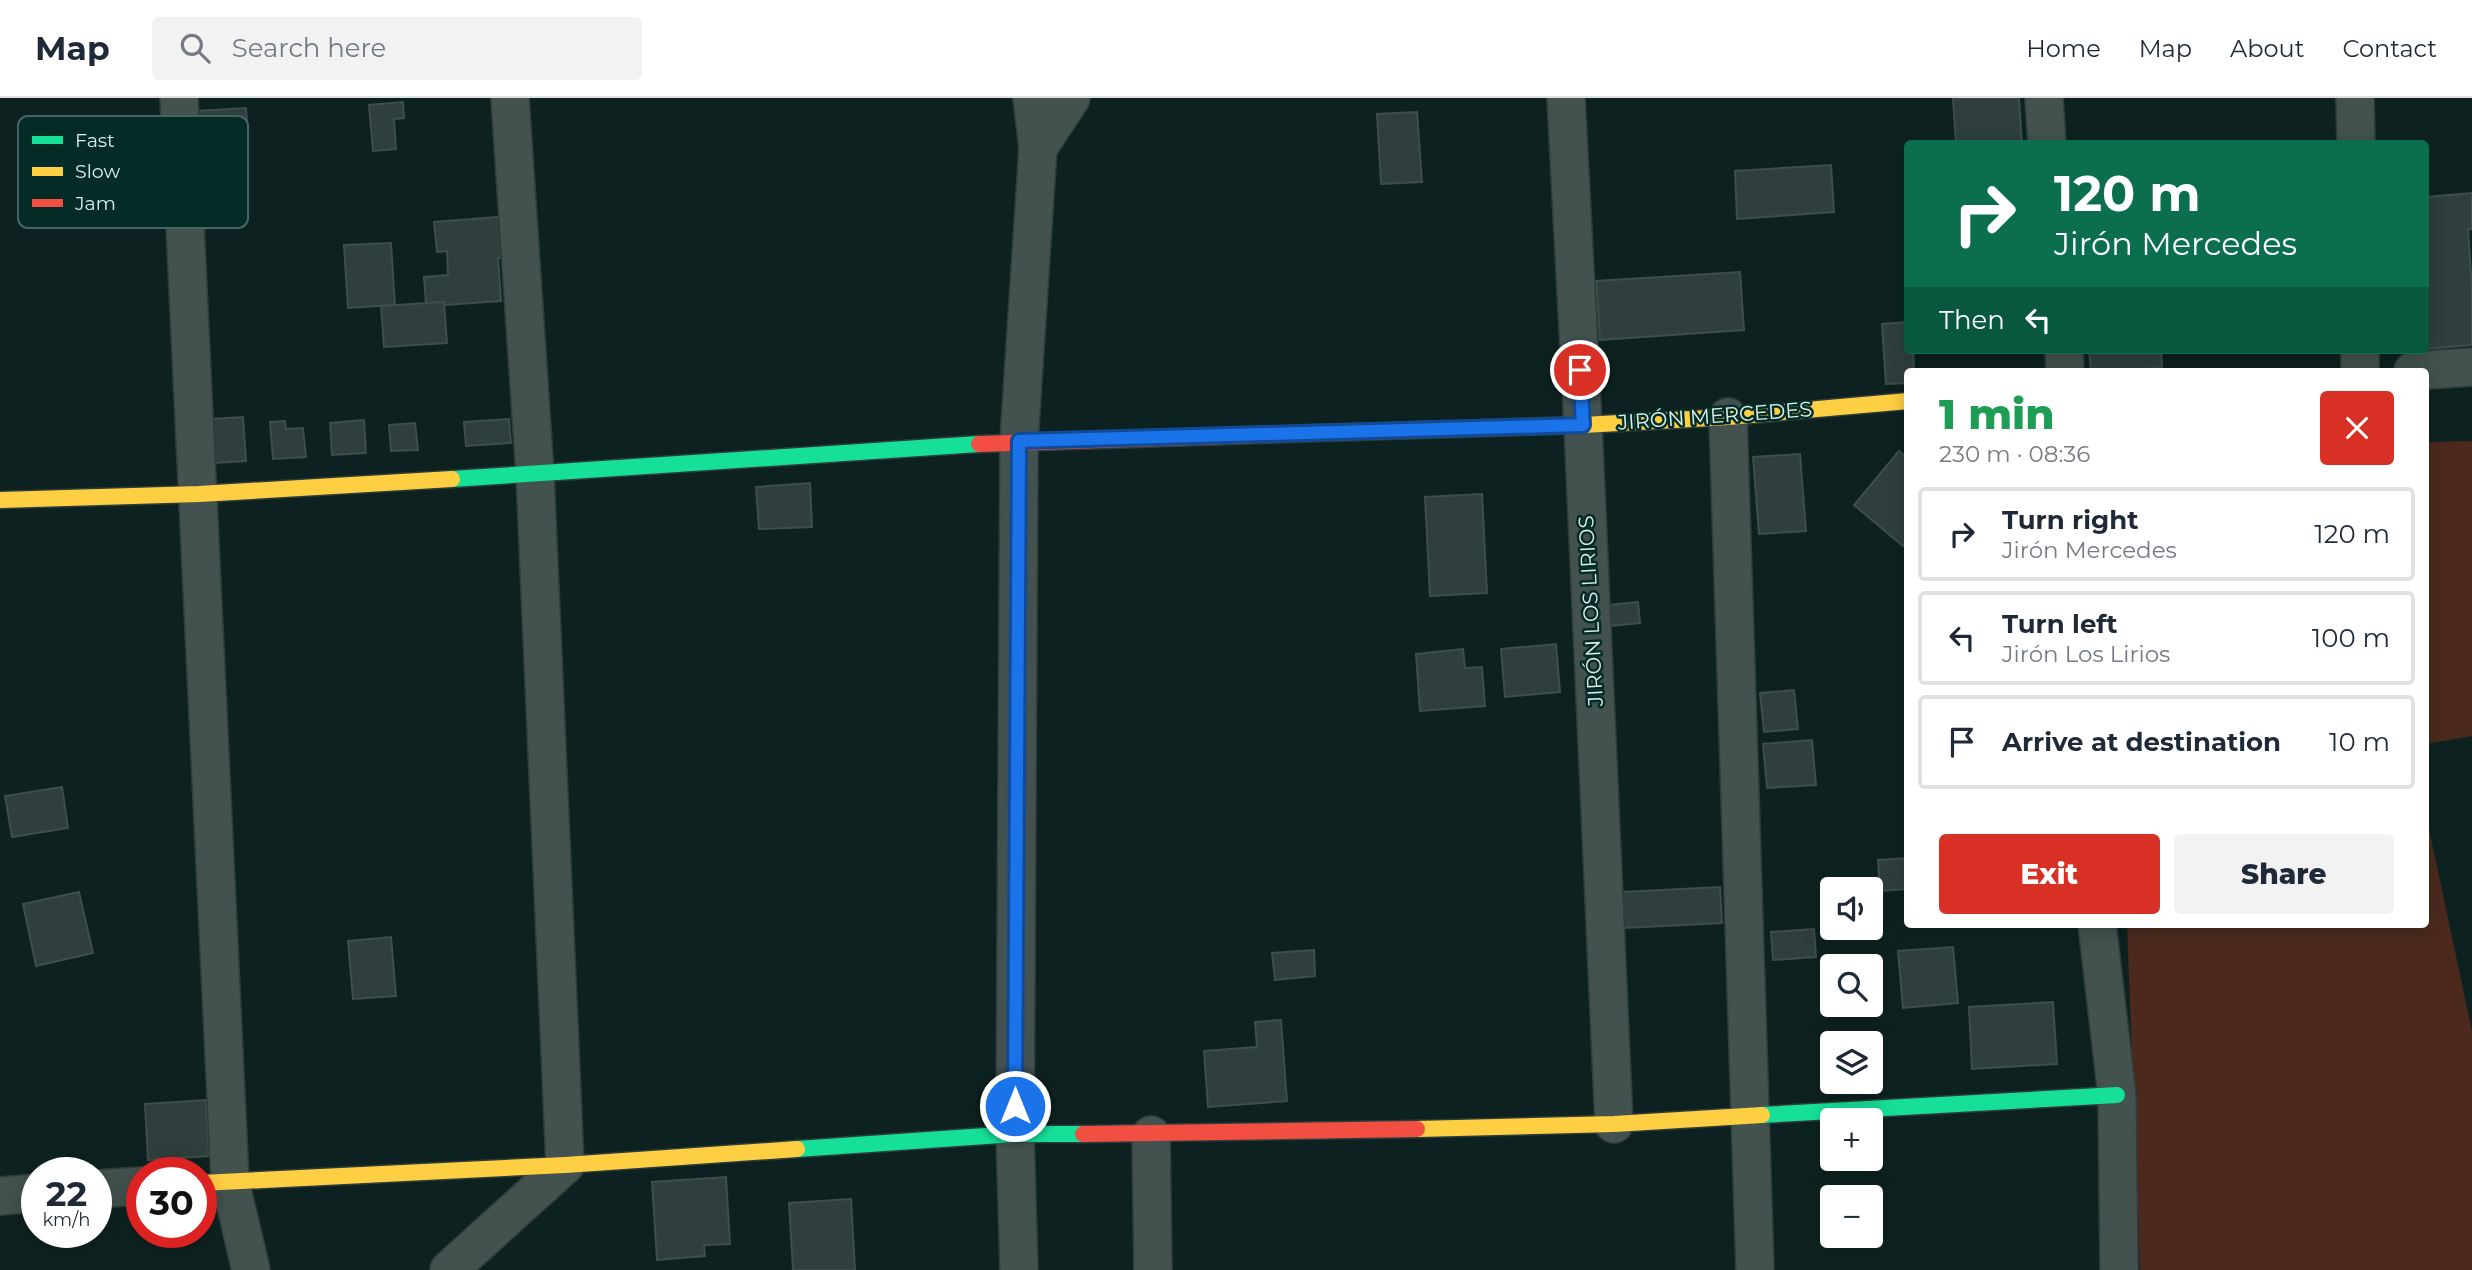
<!DOCTYPE html>
<html lang="en">
<head>
<meta charset="utf-8">
<style>
	:root { --surface:#fff; --page:#f2f2f3; --text:#1f2937; --muted:#747a83; --line:#e0e1e3; --accent:#d93025 }
	body { margin:0; font-family:Montserrat,sans-serif; background:var(--page); color:var(--text); height:100vh; display:flex; flex-direction:column; font-size:26px; white-space:nowrap }
	* { box-sizing:border-box; margin:0 }
	p { font-size:23px; color:var(--muted) }
	.icon { flex:none; width:38px; height:38px; fill:none; stroke:currentColor; stroke-width:2; stroke-linecap:round; stroke-linejoin:round }
	.map { position:relative; flex:1; overflow:hidden }
	.panel { position:absolute; left:1904px; top:270px; width:525px; height:560px; display:flex; flex-direction:column; background:var(--surface); border-radius:7px; box-shadow:0 4px 18px #0003 }
	.panel>* { flex:none }
	.hud { position:absolute; left:1904px; top:42px; width:525px; height:214px; border-radius:7px; box-shadow:0 4px 18px #0003; background:#0b6e4f; color:#fff; overflow:hidden }
	.fabs { position:absolute; left:1820px; top:779px; display:grid; gap:14px }
	.fabs a { display:grid; place-items:center; width:63px; height:63px; border-radius:7px; background:var(--surface); box-shadow:0 4px 18px #0003; font-size:35px }
	.speed { position:absolute; left:21px; top:1059px; display:flex; gap:14px; font-size:35px; font-weight:700; text-align:center }
	.speed>* { display:grid; place-content:center; width:91px; height:91px; border-radius:50%; background:var(--surface); box-shadow:0 4px 18px #0003; line-height:1 }
	.speed small { font-size:18px; font-weight:400 }
	.speed .limit { border:10px solid #d22; background:#fff; color:#111 }
	.pin { position:absolute; display:grid; place-items:center; width:60px; height:60px; color:#fff; margin:-30px; border:4px solid #fff; border-radius:50%; box-shadow:0 2px 7px #0007 }
	.me { position:absolute; width:77px; margin:-38px; rotate:0deg; stroke-linejoin:round; filter:drop-shadow(0 0 5px #0008) }
	.turn { display:flex; align-items:center; gap:24px; height:147px; padding:0 35px; font-size:32px }
	.turn .icon { width:91px; height:91px; stroke-width:2.5 }
	.turn b { display:block; font-size:49px; line-height:60px }
	.then { display:flex; align-items:center; height:66px; padding:0 35px; background:#0003; gap:14px; font-size:26px }
	.round { display:grid; place-items:center; flex:none; width:74px; height:74px; border-radius:7px; background:var(--page) }
	.summary { display:flex; align-items:center; justify-content:space-between; height:119px; padding:0 35px }
	h1 { font-size:42px; font-weight:800; line-height:52px; color:#1e9e55 }
	.button { display:flex; gap:14px; margin-top:auto; padding:14px 35px }
	.button a { flex:1; height:80px; border-radius:7px; background:var(--accent); color:#fff; font-size:28px; font-weight:800; line-height:80px; text-align:center }
	.button a+a { background:var(--page); color:var(--text) }
	ul { padding:0; list-style:none }
	li { display:flex; align-items:center; gap:21px; height:94px; margin:0 14px 10px; padding:0 21px; border:4px solid var(--line); border-radius:7px }
	li div { flex:1 }
	li b { display:block; font-size:26px }
	li em { font-style:normal }
	header { display:flex; align-items:center; gap:42px; box-sizing:border-box; height:98px; padding:0 35px; background:var(--surface); border-bottom:2px solid var(--line) }
	header strong { font-size:33px }
	nav { display:flex; gap:38px; margin-inline-start:auto; font-size:24px }
	.search { width:490px; height:63px; background:var(--page); display:flex; align-items:center; gap:18px; box-sizing:border-box; padding:0 24px; border-radius:7px; color:var(--muted); font-size:26px }
	.map>svg:first-child { display:block }
</style>
</head>
<body>
<header>
<strong>Map</strong>
<div class="search"><svg class="icon" aria-label="search" viewBox="0 0 24 24"><circle cx="10" cy="10" r="6"/><path d="M15 15l6 6"/></svg>Search here</div>
<nav><a>Home</a><a>Map</a><a>About</a><a>Contact</a></nav>
</header>
<div class="map">
<svg width="2472" height="1172" viewBox="0 0 2472 1172">
	<rect width="100%" height="100%" fill="#0d2220"/>
	<g fill="#4b2a1d">
		<polygon points="2472,343 2472,638 2426,646 2426,344"/>
		<polygon points="2426,717 2472,933 2472,1172 2140,1172 2127,826 2426,826"/>
	</g>
	<g fill="#2f3f3d" stroke="#3d4e4b" stroke-width="2">
		<polygon points="1953,0 2019,0 2022,46 1956,46"/>
		<polygon points="403,4 404,20 394,21 396,51 373,53 369,7"/>
		<polygon points="246,10 248,38 199,40 197,13"/>
		<polygon points="1417,14 1422,84 1381,86 1377,16"/>
		<polygon points="1831,67 1834,114 1737,121 1735,73"/>
		<polygon points="2472,95 2472,131 2468,132 2472,190 2472,247 2426,251 2426,99"/>
		<polygon points="497,119 502,119 505,160 498,160 501,203 445,207 444,204 426,205 424,179 448,177 447,153 437,154 434,124"/>
		<polygon points="391,145 395,207 348,210 344,147"/>
		<polygon points="1740,174 1744,232 1600,242 1596,183"/>
		<polygon points="444,204 447,245 384,249 381,208"/>
		<polygon points="1908,224 1908,252 1913,252 1914,273 1908,273 1908,285 1886,286 1882,226"/>
		<polygon points="2089,252 2161,252 2162,270 2091,273"/>
		<polygon points="243,319 246,363 215,365 212,321"/>
		<polygon points="509,321 511,345 466,348 464,324"/>
		<polygon points="364,322 366,355 332,357 330,325"/>
		<polygon points="285,323 286,331 303,330 306,359 273,361 270,324"/>
		<polygon points="415,325 418,352 391,353 389,327"/>
		<polygon points="1899,353 1908,360 1908,442 1903,448 1854,407"/>
		<polygon points="1800,356 1806,433 1759,436 1753,359"/>
		<polygon points="810,385 812,429 759,431 756,389"/>
		<polygon points="1482,396 1487,495 1430,498 1425,399"/>
		<polygon points="1638,504 1640,525 1611,528 1608,507"/>
		<polygon points="1556,546 1560,594 1505,599 1501,551"/>
		<polygon points="1463,551 1465,570 1482,569 1485,608 1420,613 1416,556"/>
		<polygon points="1794,592 1798,631 1764,634 1760,595"/>
		<polygon points="1812,642 1816,687 1767,690 1763,646"/>
		<polygon points="62,689 68,730 12,739 5,698"/>
		<polygon points="1908,760 1908,801 1907,791 1880,793 1878,762"/>
		<polygon points="1720,789 1722,825 1624,830 1622,794"/>
		<polygon points="79,794 93,855 36,868 23,806"/>
		<polygon points="1998,826 2054,826 1998,829"/>
		<polygon points="1814,831 1816,859 1773,862 1771,834"/>
		<polygon points="391,839 396,898 353,901 348,843"/>
		<polygon points="1953,849 1958,905 1903,910 1898,853"/>
		<polygon points="1314,852 1315,878 1275,882 1272,855"/>
		<polygon points="2053,904 2057,966 1972,971 1969,909"/>
		<polygon points="1281,922 1287,1003 1208,1009 1204,953 1257,949 1255,924"/>
		<polygon points="206,1002 209,1058 148,1062 145,1006"/>
		<polygon points="726,1079 730,1146 704,1147 705,1158 657,1162 652,1084"/>
		<polygon points="851,1101 855,1172 793,1172 789,1105"/>
	</g>
	<g fill="none" stroke-linecap="round" stroke-linejoin="round">
		<defs>
			<g id="street">
				<polyline points="179,0 230,1083 251,1172"/>
				<polyline points="1032,0 1038,50"/>
				<polyline points="1566,0 1583,327 1614,1026"/>
				<polyline points="2044,0 2047,46"/>
				<polyline points="2355,0 2356,46"/>
				<polyline points="2064,252 2065,273"/>
				<polyline points="2360,252 2360,273"/>
				<polyline points="2413,273 2472,269"/>
				<polyline points="1728,319 1755,1172"/>
				<polyline points="2097,826 2117,997 2119,1172"/>
				<polyline points="1151,1037 1153,1172"/>
				<polyline points="96,1091 142,1088"/>
				<polyline points="0,1098 37,1095"/>
				<polyline points="449,1172 565,1067 535,376 510,0"/>
				<polyline points="1019,1172 1015,1036 1019,343 1038,50 1071,0"/>
			</g>
			<g id="fast">
				<polyline points="452,381 979,346"/>
				<polyline points="1762,1017 2117,997"/>
				<polyline points="797,1051 1015,1036 1083,1036"/>
			</g>
			<g id="slow">
				<polyline points="1318,335 1583,327 1728,319 1908,303"/>
				<polyline points="0,402 199,396 452,381"/>
				<polyline points="1417,1031 1614,1026 1762,1017"/>
				<polyline points="201,1085 565,1067 797,1051"/>
			</g>
			<g id="jam">
				<polyline points="979,346 1318,335"/>
				<polyline points="1083,1036 1417,1031"/>
			</g>
		</defs>
		<use href="#street" stroke="#2e3d3a" stroke-width="40"/>
		<use href="#fast" stroke="#2e3d3a" stroke-width="19"/>
		<use href="#slow" stroke="#2e3d3a" stroke-width="19"/>
		<use href="#jam" stroke="#2e3d3a" stroke-width="19"/>
		<use href="#street" stroke="#43524f" stroke-width="37"/>
		<use href="#fast" stroke="#16e098" stroke-width="16"/>
		<use href="#slow" stroke="#ffcf43" stroke-width="16"/>
		<use href="#jam" stroke="#f24e42" stroke-width="16"/>
	</g>
	<g fill="none" stroke-linecap="round" stroke-linejoin="round">
		<defs>
			<polyline id="route" points="1015,1008 1019,343 1583,327 1580,272"/>
		</defs>
		<use href="#route" stroke="#114b97" stroke-width="18"/>
		<use href="#route" stroke="#1a73e8" stroke-width="12"/>
	</g>
	<g text-anchor="middle" stroke-width="5" stroke-linejoin="round" paint-order="stroke">
		<g font-size="21" fill="#d9ede8" stroke="#042b26">
			<text transform="translate(1715 318) rotate(-4)" y="7">JIRÓN MERCEDES</text>
			<text transform="translate(1591 513) rotate(-93)" y="7">JIRÓN LOS LIRIOS</text>
		</g>
	</g>
	<rect x="18" y="18" width="230" height="112" rx="10" fill="#042b26" stroke="#446560" stroke-width="2"/>
	<rect x="32" y="38" width="31" height="8" fill="#16e098"/>
	<rect x="32" y="69" width="31" height="9" fill="#ffcf43"/>
	<rect x="32" y="101" width="31" height="8" fill="#f24e42"/>
	<g font-size="19" fill="#d9ede8">
		<text x="75" y="49">Fast</text>
		<text x="75" y="80">Slow</text>
		<text x="75" y="112">Jam</text>
	</g>
</svg>
<div class="fabs">
<a><svg class="icon" aria-label="sound" viewBox="0 0 24 24"><path d="M4 9h4l5-4v14l-5-4H4zM17 9q2 3 0 6"/></svg></a>
<a><svg class="icon" aria-label="search" viewBox="0 0 24 24"><circle cx="10" cy="10" r="6"/><path d="M15 15l6 6"/></svg></a>
<a><svg class="icon" aria-label="layers" viewBox="0 0 24 24"><path d="M12 4l9 5-9 5-9-5zM3 14l9 5 9-5"/></svg></a>
<a>+</a>
<a>−</a>
</div>
<div class="speed"><div>22<small>km/h</small></div><div class="limit">30</div></div>
<div class="pin" style="left:1580px;top:272px;background:#d93025"><svg class="icon" aria-label="arrive" viewBox="0 0 24 24"><path d="M6 21V4h12l-3 4 3 4H6"/></svg></div>
<svg class="me" style="left:1015px;top:1008px" viewBox="-20 -20 40 40"><circle r="17" fill="#1a73e8" stroke="#fff" stroke-width="3"/><path d="M0-11L8 9 0 5-8 9z" fill="#fff"/></svg>
<div class="hud">
<div class="turn"><svg class="icon" aria-label="right" viewBox="0 0 24 24"><path d="M7 20v-9h11M14 6l5 5-5 5"/></svg><div><b>120 m</b>Jirón Mercedes</div></div>
<div class="then">Then<svg class="icon" aria-label="left" viewBox="0 0 24 24"><path d="M17 20v-9H6M10 6l-5 5 5 5"/></svg></div>
</div>
<section class="panel">
<div class="summary"><div><h1>1 min</h1><p>230 m · 08:36</p></div><a class="round" style="background:#d93025;color:#fff"><svg class="icon" aria-label="close" viewBox="0 0 24 24"><path d="M6 6l12 12M18 6L6 18"/></svg></a></div>
<ul>
<li><svg class="icon" aria-label="right" viewBox="0 0 24 24"><path d="M7 20v-9h11M14 6l5 5-5 5"/></svg><div><b>Turn right</b><p>Jirón Mercedes</p></div><em>120 m</em></li>
<li><svg class="icon" aria-label="left" viewBox="0 0 24 24"><path d="M17 20v-9H6M10 6l-5 5 5 5"/></svg><div><b>Turn left</b><p>Jirón Los Lirios</p></div><em>100 m</em></li>
<li><svg class="icon" aria-label="arrive" viewBox="0 0 24 24"><path d="M6 21V4h12l-3 4 3 4H6"/></svg><div><b>Arrive at destination</b></div><em>10 m</em></li>
</ul>
<div class="button"><a>Exit</a><a>Share</a></div>
</section>
</div>
</body>
</html>
